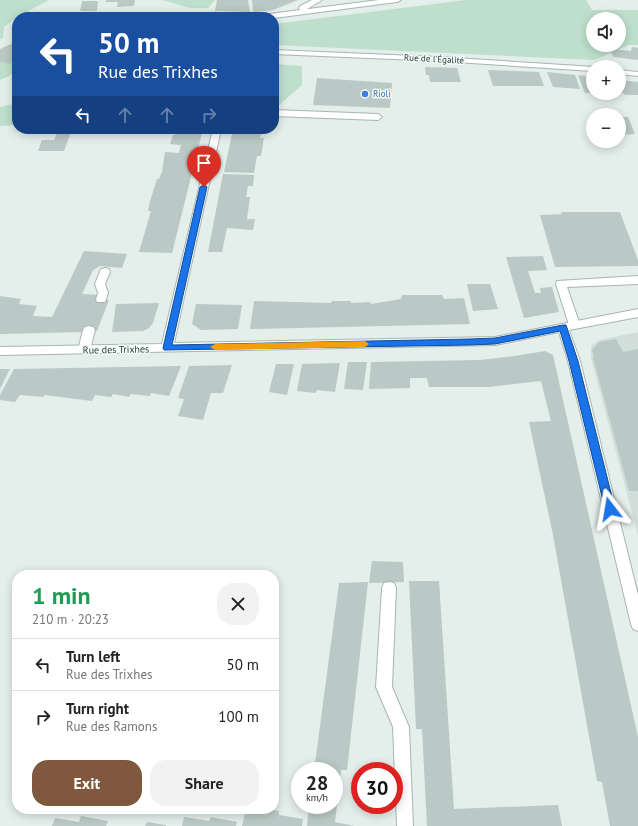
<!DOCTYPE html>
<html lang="en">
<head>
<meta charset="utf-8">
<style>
	:root { --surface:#fff; --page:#f2f2f2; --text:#222; --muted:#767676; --line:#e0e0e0; --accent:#80583d }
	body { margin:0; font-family:"PT Sans",sans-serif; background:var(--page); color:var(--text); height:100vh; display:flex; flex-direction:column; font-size:15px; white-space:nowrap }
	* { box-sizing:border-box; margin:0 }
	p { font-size:13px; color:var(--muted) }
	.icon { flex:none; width:22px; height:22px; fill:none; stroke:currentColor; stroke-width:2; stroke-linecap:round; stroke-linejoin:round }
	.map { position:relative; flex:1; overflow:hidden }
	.drawer { position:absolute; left:12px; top:570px; width:267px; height:244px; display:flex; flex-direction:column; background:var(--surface); border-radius:16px; box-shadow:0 2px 10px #0003 }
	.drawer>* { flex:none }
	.top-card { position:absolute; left:12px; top:12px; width:267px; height:122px; border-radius:16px; box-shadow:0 2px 10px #0003; background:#1a4fa0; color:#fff; overflow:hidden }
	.fabs { position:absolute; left:586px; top:12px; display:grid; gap:8px }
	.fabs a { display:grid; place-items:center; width:40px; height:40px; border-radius:50%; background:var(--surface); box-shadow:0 2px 10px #0003; font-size:20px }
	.speed { position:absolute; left:291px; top:762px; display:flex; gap:8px; font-size:20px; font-weight:700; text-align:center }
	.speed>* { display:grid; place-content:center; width:52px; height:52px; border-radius:50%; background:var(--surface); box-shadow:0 2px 10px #0003; line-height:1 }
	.speed small { font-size:10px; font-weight:400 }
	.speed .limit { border:6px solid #d22; background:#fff; color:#111 }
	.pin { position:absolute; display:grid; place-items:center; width:34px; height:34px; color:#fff; margin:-41px -17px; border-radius:50% 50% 50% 0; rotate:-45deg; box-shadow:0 0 4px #0007 }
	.pin .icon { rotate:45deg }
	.me { position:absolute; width:44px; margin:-22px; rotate:346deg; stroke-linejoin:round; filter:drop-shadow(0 0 3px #0008) }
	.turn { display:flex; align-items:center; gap:14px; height:84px; padding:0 20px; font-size:18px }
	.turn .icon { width:52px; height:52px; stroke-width:2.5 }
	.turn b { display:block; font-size:28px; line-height:34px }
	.lanes { display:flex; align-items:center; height:38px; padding:0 20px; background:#0003; justify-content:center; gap:20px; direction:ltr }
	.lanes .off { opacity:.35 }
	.round { display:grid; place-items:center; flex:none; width:42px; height:42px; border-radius:16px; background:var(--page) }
	.headline { display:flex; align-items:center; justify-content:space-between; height:68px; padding:0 20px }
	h1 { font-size:24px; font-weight:800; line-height:30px; color:#1e9e55 }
	.cta { display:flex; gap:8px; margin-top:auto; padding:8px 20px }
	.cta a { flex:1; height:46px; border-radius:16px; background:var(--accent); color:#fff; font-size:16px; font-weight:800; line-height:46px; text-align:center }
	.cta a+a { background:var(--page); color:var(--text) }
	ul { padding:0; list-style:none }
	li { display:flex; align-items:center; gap:12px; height:52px; padding:0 20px; border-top:1px solid var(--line) }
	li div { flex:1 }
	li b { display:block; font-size:15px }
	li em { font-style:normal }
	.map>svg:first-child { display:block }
</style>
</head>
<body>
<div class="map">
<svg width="638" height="826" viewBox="0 0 638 826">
	<rect width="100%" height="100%" fill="#e4eeeb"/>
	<polygon fill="#d2deda" points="638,332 638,535 591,358 591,346 599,340"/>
	<g fill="#bedfcc" fill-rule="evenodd">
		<polygon points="0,0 49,0 17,17 4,27 3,38 0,39"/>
		<polygon points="163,0 215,0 208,8 189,8"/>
		<path d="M466,0h120l6,10h46v35h-9l-35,15 -320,-15v-21zM593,19h26v26h-26z"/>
		<polygon points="0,58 17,65 17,69 9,76 0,80"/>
		<polygon points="274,64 302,66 302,85 277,107 274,106"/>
		<polygon points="17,103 17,125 0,126 0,107"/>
	</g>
	<g fill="#bac9c5">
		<polygon points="106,0 135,0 134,6 117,7 118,2 106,2"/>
		<polygon points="217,0 248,0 250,12 215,11"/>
		<polygon points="252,0 298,0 273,10 255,12 253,11"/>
		<polygon points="82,1 98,1 97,11 80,11"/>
		<polygon points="11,44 17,47 17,59 9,64 0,61 0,49"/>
		<polygon points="632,47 638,48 638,60 613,57 613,55 611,54 612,49 631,51"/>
		<polygon points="425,67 457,68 461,82 430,82 429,75 426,75"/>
		<polygon points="488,70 539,72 544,86 493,86"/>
		<polygon points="547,72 575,75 580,89 553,87"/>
		<polygon points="578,75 593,77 593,93 585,93"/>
		<polygon points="317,78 392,83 390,108 313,105"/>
		<polygon points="619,80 638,82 638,95 625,95 623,93 619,93"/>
		<polygon points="619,117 628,117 635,134 621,135 619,133"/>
		<polygon points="177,129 203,129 172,253 139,252 151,211 148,211 150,201 157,179 159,179 162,172 165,152 179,153 181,145 170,144 173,135 175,135"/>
		<polygon points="233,129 262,129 260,138 264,138 261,156 257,156 254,173 224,172"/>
		<polygon points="58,131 71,132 64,151 38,151 42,140 54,140"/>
		<polygon points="223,174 254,175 253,186 248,186 246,197 250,197 247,219 255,219 253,230 227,228 222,252 208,252"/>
		<polygon points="561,212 620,212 638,260 638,266 555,267 540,215 562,214"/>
		<polygon points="84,251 127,254 122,268 100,266 93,270 82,294 99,295 97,299 109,300 97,331 83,331 82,332 0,334 0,296 21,299 19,304 37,306 33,316 52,317"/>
		<polygon points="543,256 547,270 528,271 535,293 541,293 540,288 552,287 559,312 524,318 506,257"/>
		<polygon points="467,284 490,284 498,309 473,311"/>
		<polygon points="402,295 442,295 444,299 464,298 470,324 250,329 254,301 331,303 332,301 351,301 351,303 370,302 371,304 401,299"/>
		<polygon points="159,303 153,323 149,328 143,331 112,332 116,304"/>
		<polygon points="196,304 242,305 238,329 201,330 192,324"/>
		<polygon points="616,339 623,352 638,349 638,491 629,491 593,358 594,357 592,350 599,342"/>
		<polygon points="545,351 553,355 638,737 638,826 610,826 602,782 597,781 553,535 529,422 551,421 541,381 489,387 429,387 427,378 410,378 410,388 369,389 371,362 480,360 515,356"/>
		<polygon points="348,362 367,362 363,390 344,389"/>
		<polygon points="340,363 335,392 317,390 316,393 297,391 302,364"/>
		<polygon points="276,364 294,364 287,395 269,392"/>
		<polygon points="232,365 223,393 211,393 203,420 178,416 184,399 178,398 189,366"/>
		<polygon points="181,366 169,396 151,393 150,396 131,394 129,397 113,394 111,397 95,395 92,401 45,395 43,397 20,395 15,402 0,400 0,395 14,369"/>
		<polygon points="0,369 10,369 0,389"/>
		<polygon points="372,561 403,562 404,582 369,583"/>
		<polygon points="409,581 439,581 454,809 558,805 562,826 427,826 422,729 416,729"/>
		<polygon points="368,582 347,770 341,770 335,822 355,826 307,826 309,805 334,805 334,771 314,771 339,583"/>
		<polygon points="246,809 267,809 279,811 279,815 303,819 302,826 242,826"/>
		<polygon points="81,816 108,821 106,826 52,826 55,818 79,822"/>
		<polygon points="184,817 209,821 211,817 237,822 236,826 182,826"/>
		<polygon points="147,822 166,825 166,826 145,826"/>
	</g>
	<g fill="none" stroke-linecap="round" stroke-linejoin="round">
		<defs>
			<g id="service">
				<polygon points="274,110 378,114 382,117 378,120 274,116"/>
				<polygon points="105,268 109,269 110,272 105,284 108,293 105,302 97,302 96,299 98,293 95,284 101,269"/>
				<polygon points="638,276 638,284 567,287 580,325 578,328 570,328 556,284 557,281"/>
				<polygon points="89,326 93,327 95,330 90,350 88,353 84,354 80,353 78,350 83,330 85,327"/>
				<polygon points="389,582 394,583 396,588 392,687 409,727 413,826 397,826 393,727 376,687 382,588 384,583"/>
			</g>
			<g id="minor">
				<polygon points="312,0 322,0 307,9 307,13 301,13 299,8 300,6"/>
				<polygon points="213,129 221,129 174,343 495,337 638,309 638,317 569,330 580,361 638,595 638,631 633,629 631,624 568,361 559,332 495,345 0,355 0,347 162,344"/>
			</g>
			<g id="tertiary">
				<polygon points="379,0 401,0 397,2 274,18 257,17 261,15"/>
				<polygon points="58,15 103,15 107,17 57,17"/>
				<polygon points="274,50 440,57 595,67 593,67 593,71 440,61 274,54"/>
				<polygon points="619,70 638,72 638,76 619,74"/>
			</g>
		</defs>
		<use href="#service" stroke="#a6b6b3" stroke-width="2"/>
		<use href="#minor" stroke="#a6b6b3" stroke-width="2"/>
		<use href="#tertiary" stroke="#a6b6b3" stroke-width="2"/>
		<use href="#service" fill="#fff" fill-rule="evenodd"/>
		<use href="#minor" fill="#fff" fill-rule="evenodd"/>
		<use href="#tertiary" fill="#fff" fill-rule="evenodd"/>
	</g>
	<polygon fill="#1a73e8" stroke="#114b97" points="204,185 207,187 172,345 470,339 495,338 563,325 566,325 578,361 615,509 614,512 610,513 607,512 605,509 569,361 560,331 495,344 470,345 164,350 163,348 200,187"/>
	<polygon fill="#f59e0b" points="365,341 369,344 365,347 215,350 210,347 215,344"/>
	<circle fill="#3f7fe0" stroke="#f5faf8" stroke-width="1.5" cx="365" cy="94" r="4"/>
	<g text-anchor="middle" stroke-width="3" stroke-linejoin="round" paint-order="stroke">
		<g font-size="9" fill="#23403d" stroke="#f5faf8">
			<text transform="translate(434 59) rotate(3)" y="3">Rue de l'Égalité</text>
		</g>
		<g font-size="9" fill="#366cbe" stroke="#f5faf8" text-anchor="start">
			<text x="373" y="97">Rioli</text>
		</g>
		<g font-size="10" fill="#23403d" stroke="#f5faf8">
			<text transform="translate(116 349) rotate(-1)" y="4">Rue des Trixhes</text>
		</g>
	</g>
</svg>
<div class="fabs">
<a><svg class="icon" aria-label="sound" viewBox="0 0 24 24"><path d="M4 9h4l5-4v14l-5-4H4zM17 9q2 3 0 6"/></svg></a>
<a>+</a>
<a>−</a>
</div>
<div class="speed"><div>28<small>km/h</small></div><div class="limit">30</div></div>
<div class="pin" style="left:204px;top:187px;background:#d93025"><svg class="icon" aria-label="arrive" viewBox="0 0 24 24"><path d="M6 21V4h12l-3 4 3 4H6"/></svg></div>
<svg class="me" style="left:610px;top:509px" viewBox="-20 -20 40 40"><path d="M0-17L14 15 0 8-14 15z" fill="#1a73e8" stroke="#fff" stroke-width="4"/></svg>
<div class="top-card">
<div class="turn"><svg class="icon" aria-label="left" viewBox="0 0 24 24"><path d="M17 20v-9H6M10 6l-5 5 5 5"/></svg><div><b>50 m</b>Rue des Trixhes</div></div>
<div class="lanes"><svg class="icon" aria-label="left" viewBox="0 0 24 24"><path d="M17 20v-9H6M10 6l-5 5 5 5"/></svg><svg class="icon off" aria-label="ahead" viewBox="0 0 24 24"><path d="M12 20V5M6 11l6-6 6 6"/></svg><svg class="icon off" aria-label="ahead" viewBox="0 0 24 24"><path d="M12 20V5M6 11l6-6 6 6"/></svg><svg class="icon off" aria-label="right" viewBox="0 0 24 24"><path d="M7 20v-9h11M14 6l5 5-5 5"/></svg></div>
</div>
<section class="drawer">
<div class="headline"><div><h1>1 min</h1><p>210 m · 20:23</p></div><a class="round"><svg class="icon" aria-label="close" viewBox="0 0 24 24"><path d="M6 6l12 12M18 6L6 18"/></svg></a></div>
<ul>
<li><svg class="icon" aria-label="left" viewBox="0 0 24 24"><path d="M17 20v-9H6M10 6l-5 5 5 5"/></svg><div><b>Turn left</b><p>Rue des Trixhes</p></div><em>50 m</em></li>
<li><svg class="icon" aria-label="right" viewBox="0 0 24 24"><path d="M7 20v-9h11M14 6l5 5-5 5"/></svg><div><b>Turn right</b><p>Rue des Ramons</p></div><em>100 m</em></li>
</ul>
<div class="cta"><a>Exit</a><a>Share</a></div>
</section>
</div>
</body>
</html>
